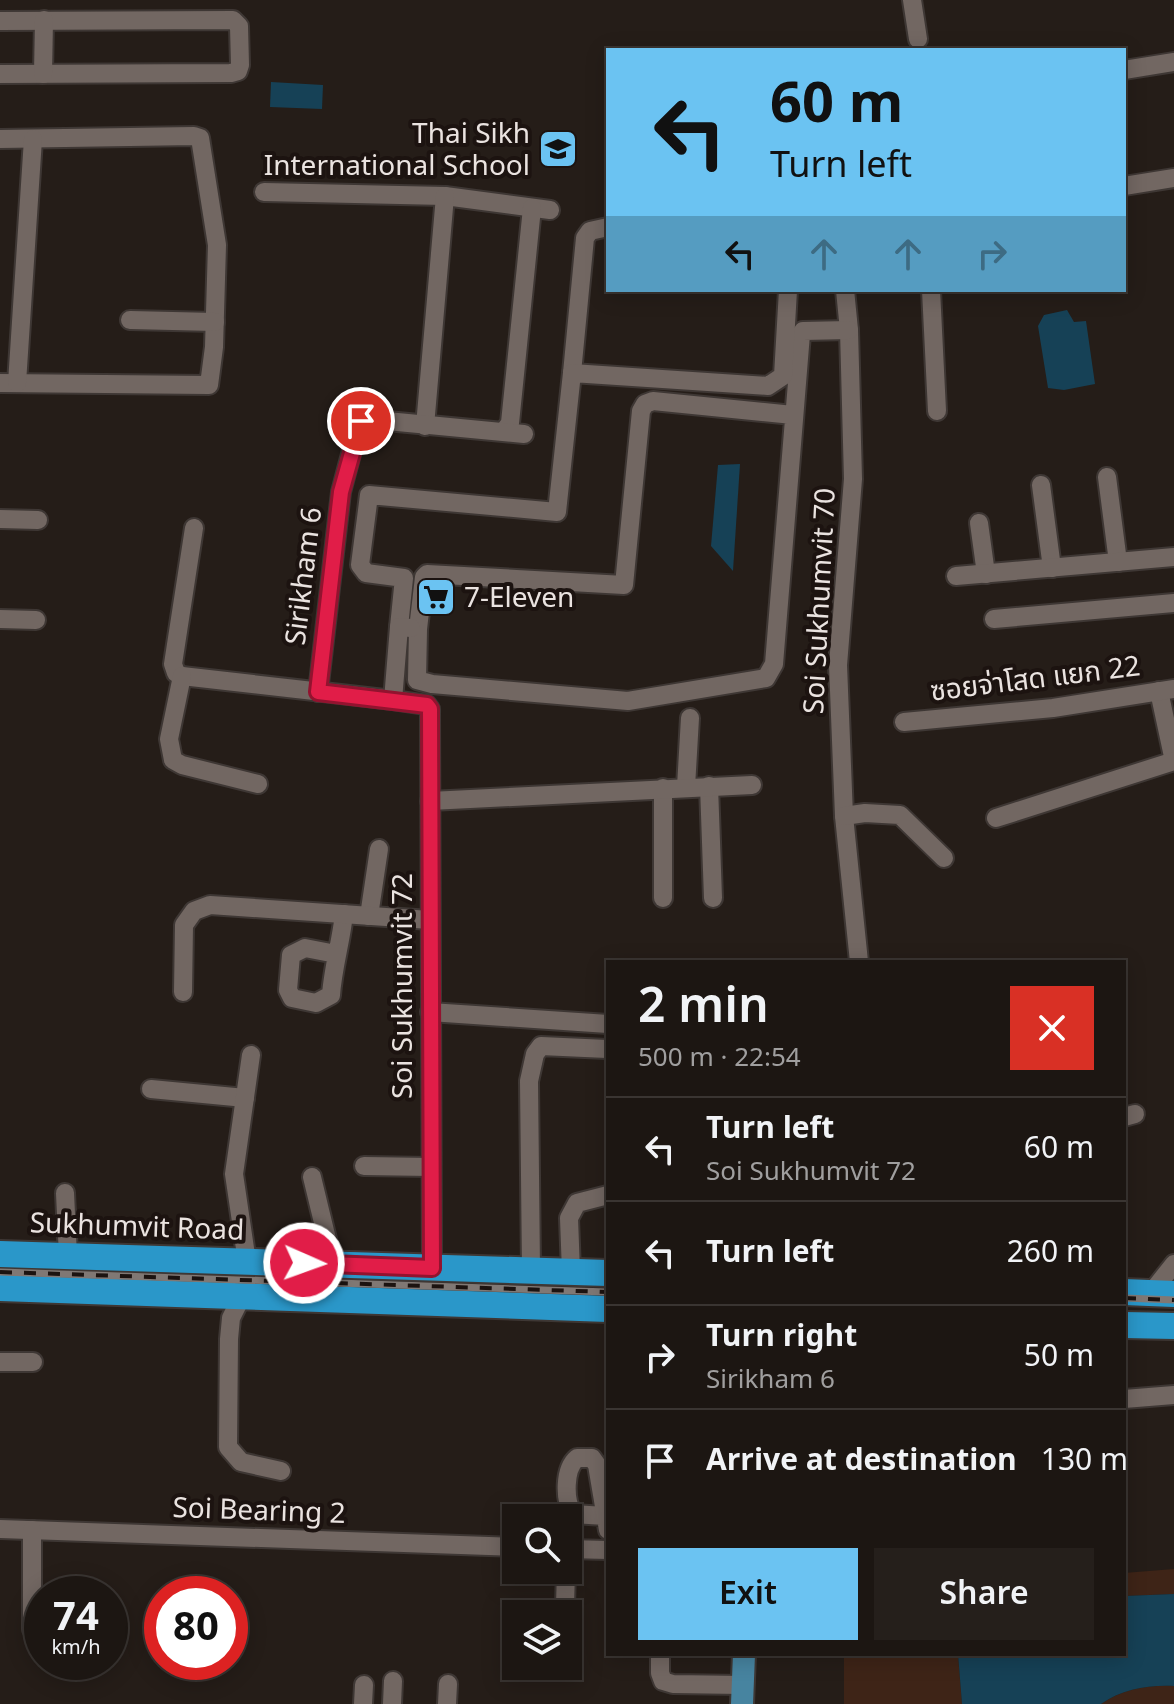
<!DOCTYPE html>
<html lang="en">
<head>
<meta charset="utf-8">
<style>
	:root { --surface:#1c1612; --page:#251f1b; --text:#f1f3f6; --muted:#a09f9f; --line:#3a3532; --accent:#6bc3f2 }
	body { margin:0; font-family:Georgia,"Noto Sans Thai",serif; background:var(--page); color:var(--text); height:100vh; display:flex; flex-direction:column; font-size:30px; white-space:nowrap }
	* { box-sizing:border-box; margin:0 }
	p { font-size:26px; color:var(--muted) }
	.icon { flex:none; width:44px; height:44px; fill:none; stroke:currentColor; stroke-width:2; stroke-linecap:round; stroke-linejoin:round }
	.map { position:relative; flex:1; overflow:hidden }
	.side { position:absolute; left:606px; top:960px; width:520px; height:696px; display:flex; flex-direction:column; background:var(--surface); border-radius:0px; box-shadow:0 4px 20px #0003,0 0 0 2px var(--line) }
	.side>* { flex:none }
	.guide { position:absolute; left:606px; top:48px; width:520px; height:244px; border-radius:0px; box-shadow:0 4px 20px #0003,0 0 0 2px var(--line); background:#6bc3f2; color:#111; overflow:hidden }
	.controls { position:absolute; left:502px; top:1504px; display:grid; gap:16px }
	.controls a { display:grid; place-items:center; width:80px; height:80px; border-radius:0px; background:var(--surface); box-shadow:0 4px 20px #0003,0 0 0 2px var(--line); font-size:40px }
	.speed { position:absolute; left:24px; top:1576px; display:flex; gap:16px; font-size:40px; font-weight:700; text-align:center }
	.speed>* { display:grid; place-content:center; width:104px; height:104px; border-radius:50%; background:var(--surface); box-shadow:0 4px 20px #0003,0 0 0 2px var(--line); line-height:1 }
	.speed small { font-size:20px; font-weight:400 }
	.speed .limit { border:12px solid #d22; background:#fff; color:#111 }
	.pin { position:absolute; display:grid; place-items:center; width:68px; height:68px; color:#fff; margin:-34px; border:4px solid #fff; border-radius:50%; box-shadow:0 2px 8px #0007 }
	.me { position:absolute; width:88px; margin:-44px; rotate:92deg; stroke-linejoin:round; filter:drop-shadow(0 0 6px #0008) }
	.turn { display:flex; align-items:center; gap:28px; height:168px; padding:0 32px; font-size:36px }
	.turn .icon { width:104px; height:104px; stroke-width:2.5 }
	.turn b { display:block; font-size:56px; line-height:68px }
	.lanes { display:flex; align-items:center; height:76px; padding:0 32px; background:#0003; justify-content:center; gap:40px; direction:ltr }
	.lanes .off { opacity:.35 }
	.round { display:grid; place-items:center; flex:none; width:84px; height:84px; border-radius:0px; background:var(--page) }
	.headline { display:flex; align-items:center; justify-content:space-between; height:136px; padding:0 32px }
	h1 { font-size:48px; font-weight:600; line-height:60px }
	.cta { display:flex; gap:16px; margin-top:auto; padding:16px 32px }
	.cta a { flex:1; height:92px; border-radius:0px; background:var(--accent); color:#111; font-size:32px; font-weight:600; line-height:92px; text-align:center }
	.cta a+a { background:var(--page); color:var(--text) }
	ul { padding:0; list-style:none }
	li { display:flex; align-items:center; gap:24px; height:104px; padding:0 32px; border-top:2px solid var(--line) }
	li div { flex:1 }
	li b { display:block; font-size:30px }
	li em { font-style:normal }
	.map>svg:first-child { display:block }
</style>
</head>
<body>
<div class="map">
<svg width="1174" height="1704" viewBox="0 0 1174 1704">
	<rect width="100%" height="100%" fill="#251d18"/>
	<g fill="#3e2417">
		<polygon points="1174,1569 1174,1594 1124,1596 1124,1573"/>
		<polygon points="844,1654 958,1654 962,1704 844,1704"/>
		<path d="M1174,1686v18h-73c22,-15 46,-19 73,-18z"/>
	</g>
	<g fill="#164156">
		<polygon points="271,82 323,85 322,109 270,107"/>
		<polygon points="1067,310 1074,322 1086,321 1095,384 1064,390 1048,388 1038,326 1044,315"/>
		<polygon points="740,464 733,571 711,546 718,465"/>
		<path d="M1174,1594v92c-27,-1 -51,3 -73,18h-139l-4,-50h166v-58z"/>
	</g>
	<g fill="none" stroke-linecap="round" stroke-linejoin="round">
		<defs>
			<g id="minor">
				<polyline points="912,0 918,39"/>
				<polyline points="0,21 233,20 239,26 240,65 238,71 231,73 0,74"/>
				<polyline points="1124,70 1174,62"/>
				<polyline points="43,74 44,20"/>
				<polyline points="0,139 194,136 200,138 217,245 214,347 209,385 0,383"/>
				<polyline points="1124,186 1174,178"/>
				<polyline points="264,192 445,196 550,210"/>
				<polyline points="845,290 849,330 853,479 838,665 844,816 859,962"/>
				<polyline points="931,290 937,411"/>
				<polyline points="130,320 215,322"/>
				<polyline points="572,373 585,238 590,231 608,227"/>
				<polyline points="17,383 33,139"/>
				<polyline points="793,415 653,401 645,404 641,411 624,585 427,574 424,577 418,629 417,680 432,684 628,701 766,678 774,664 801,334 803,331 849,330"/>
				<polyline points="425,426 445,196"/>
				<polyline points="505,430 510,423 532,208"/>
				<polyline points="1107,477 1118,562"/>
				<polyline points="1041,485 1052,568"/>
				<polyline points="0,519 38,520"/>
				<polyline points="979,523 986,574"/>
				<polyline points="194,528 173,664 176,673 182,676 393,700 427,705 430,709 432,1268"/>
				<polyline points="956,576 1174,557"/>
				<polyline points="0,619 36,620"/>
				<polyline points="994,619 1174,603"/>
				<polyline points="399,627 404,578 366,573 360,565 369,495 557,512 572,373 768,386 783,376 788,290"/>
				<polyline points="182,676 169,739 173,760 182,765 258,784"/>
				<polyline points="1159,691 1174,761"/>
				<polyline points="318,692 341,492 359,424 366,419 524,434"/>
				<polyline points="393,700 399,627 411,628"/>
				<polyline points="904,722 1053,708 1174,689"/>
				<polyline points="709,786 713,898"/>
				<polyline points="686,787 690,718"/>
				<polyline points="663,788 663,898"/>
				<polyline points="430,801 752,785"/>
				<polyline points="844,816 865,813 900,815 944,858"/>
				<polyline points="996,818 1174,761"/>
				<polyline points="369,916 379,849"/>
				<path d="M336,954l-31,-6 -14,7 -3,35 4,8 24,5 15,-8c2,-28 10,-53 13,-81"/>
				<polyline points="183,992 184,925 194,911 210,905 430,920"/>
				<polyline points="430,1012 608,1024"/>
				<polyline points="151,1089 245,1098"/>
				<polyline points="1124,1117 1135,1114"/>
				<polyline points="364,1166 431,1167"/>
				<polyline points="312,1177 333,1264"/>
				<polyline points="65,1193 68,1256"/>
				<polyline points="247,1262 234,1174 251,1055"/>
				<polyline points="531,1270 529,1081 535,1054 541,1046 607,1049"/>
				<polyline points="571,1272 569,1218 577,1203 608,1195"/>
				<polyline points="1151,1293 1174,1264"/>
				<polyline points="242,1296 231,1318 229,1339 228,1447 241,1462 281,1471"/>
				<polyline points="0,1362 33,1362"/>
				<polyline points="1124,1399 1174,1395"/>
				<path d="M605,1516l-32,-2c-9,-14 -9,-45 4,-56h15l5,7 11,65"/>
				<polyline points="0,1529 516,1547"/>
				<polyline points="568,1549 608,1550"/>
				<polyline points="565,1606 566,1570"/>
				<polyline points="32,1629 32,1530"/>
				<polyline points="660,1654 660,1673 663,1681 673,1684 742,1685"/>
				<polyline points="363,1704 364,1685"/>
				<polyline points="392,1704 393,1681"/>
				<polyline points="447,1704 448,1684"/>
			</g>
			<polyline id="major" points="742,1704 744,1654"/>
			<g id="highway">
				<polyline points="0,1254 608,1273"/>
				<polyline points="0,1288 608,1309"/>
				<polyline points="1124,1292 1174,1294"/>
				<polyline points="1124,1325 1174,1326"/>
			</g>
		</defs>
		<use href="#minor" stroke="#3e3734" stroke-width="22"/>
		<use href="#major" stroke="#3e3734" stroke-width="26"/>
		<use href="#highway" stroke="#3e3734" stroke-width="30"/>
		<use href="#minor" stroke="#726762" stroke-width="18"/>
		<use href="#major" stroke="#4784a0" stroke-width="22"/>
		<use href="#highway" stroke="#2a97c9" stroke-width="26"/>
		<defs>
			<g id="rail">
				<polyline points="0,1272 608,1292"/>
				<polyline points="1124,1298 1174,1300"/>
			</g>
		</defs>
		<use href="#rail" stroke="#807874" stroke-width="7"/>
		<use href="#rail" stroke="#1c1310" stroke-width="4" stroke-dasharray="12" stroke-linecap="butt"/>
	</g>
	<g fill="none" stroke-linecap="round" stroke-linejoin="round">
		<defs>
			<polyline id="route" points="304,1263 432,1268 430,709 427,705 318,692 341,492 361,421"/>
		</defs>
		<use href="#route" stroke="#92132f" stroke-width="20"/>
		<use href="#route" stroke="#e11d48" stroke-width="14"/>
	</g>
	<defs>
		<symbol id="school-square" viewBox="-11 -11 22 22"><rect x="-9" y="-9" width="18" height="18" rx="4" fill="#6bc3f2" stroke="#1c1310"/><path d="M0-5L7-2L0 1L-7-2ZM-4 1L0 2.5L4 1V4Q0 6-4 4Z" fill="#111"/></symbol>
		<symbol id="supermarket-square" viewBox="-11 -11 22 22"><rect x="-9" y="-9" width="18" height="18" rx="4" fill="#6bc3f2" stroke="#1c1310"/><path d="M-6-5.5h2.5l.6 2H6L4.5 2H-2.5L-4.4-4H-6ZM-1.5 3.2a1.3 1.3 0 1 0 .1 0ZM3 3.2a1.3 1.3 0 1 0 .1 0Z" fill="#111"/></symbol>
	</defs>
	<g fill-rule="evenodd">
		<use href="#school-square" x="536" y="127" width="44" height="44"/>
		<use href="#supermarket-square" x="414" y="575" width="44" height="44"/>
	</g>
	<g text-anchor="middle" stroke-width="8" stroke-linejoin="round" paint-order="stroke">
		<g font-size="28" fill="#eae3e0" stroke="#1c1310" text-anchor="end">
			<text x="530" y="143">Thai Sikh<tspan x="530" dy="32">International School</tspan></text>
			<text x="464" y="607" text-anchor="start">7-Eleven</text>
		</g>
		<g font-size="28" fill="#eae3e0" stroke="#1c1310">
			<text transform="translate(303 576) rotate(-83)" y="10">Sirikham 6</text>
			<text transform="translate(819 601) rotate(-87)" y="10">Soi Sukhumvit 70</text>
			<text transform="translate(1035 678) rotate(-7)" y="10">ซอยจ่าโสด แยก 22</text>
			<text transform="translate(402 986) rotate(-90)" y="10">Soi Sukhumvit 72</text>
			<text transform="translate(137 1226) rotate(2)" y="10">Sukhumvit Road</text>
			<text transform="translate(259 1510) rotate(2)" y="10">Soi Bearing 2</text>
		</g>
	</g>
</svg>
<div class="controls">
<a><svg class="icon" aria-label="search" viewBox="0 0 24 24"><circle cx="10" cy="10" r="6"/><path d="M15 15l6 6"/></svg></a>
<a><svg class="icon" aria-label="layers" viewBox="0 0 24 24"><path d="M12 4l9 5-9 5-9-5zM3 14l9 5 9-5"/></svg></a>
</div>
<div class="speed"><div>74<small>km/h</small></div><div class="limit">80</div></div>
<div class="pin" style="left:361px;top:421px;background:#d93025"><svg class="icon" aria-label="arrive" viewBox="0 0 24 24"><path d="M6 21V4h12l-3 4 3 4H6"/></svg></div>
<svg class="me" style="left:304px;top:1263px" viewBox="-20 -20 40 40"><circle r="17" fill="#e11d48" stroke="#fff" stroke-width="3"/><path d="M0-11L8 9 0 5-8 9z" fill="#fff"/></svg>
<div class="guide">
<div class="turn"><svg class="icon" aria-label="left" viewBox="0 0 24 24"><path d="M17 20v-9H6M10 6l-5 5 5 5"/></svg><div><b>60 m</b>Turn left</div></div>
<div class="lanes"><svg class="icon" aria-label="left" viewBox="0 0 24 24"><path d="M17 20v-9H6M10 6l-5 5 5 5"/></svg><svg class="icon off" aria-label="ahead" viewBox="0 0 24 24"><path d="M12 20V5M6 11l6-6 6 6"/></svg><svg class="icon off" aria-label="ahead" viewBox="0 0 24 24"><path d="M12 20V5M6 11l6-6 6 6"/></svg><svg class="icon off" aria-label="right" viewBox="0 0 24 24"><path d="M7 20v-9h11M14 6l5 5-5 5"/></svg></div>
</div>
<section class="side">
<div class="headline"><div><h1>2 min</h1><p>500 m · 22:54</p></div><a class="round" style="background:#d93025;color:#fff"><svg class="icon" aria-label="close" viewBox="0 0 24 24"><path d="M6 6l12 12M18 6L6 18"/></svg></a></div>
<ul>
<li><svg class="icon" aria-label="left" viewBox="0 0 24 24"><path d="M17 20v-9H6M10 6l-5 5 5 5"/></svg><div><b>Turn left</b><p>Soi Sukhumvit 72</p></div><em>60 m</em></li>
<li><svg class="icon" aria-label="left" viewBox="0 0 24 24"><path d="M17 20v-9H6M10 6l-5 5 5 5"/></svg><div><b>Turn left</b></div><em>260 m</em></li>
<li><svg class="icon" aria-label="right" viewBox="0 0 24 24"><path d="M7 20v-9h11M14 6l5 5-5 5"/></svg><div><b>Turn right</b><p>Sirikham 6</p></div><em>50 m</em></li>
<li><svg class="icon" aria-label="arrive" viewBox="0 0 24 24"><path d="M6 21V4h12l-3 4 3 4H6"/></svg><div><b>Arrive at destination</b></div><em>130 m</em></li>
</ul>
<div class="cta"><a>Exit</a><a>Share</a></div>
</section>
</div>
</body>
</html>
